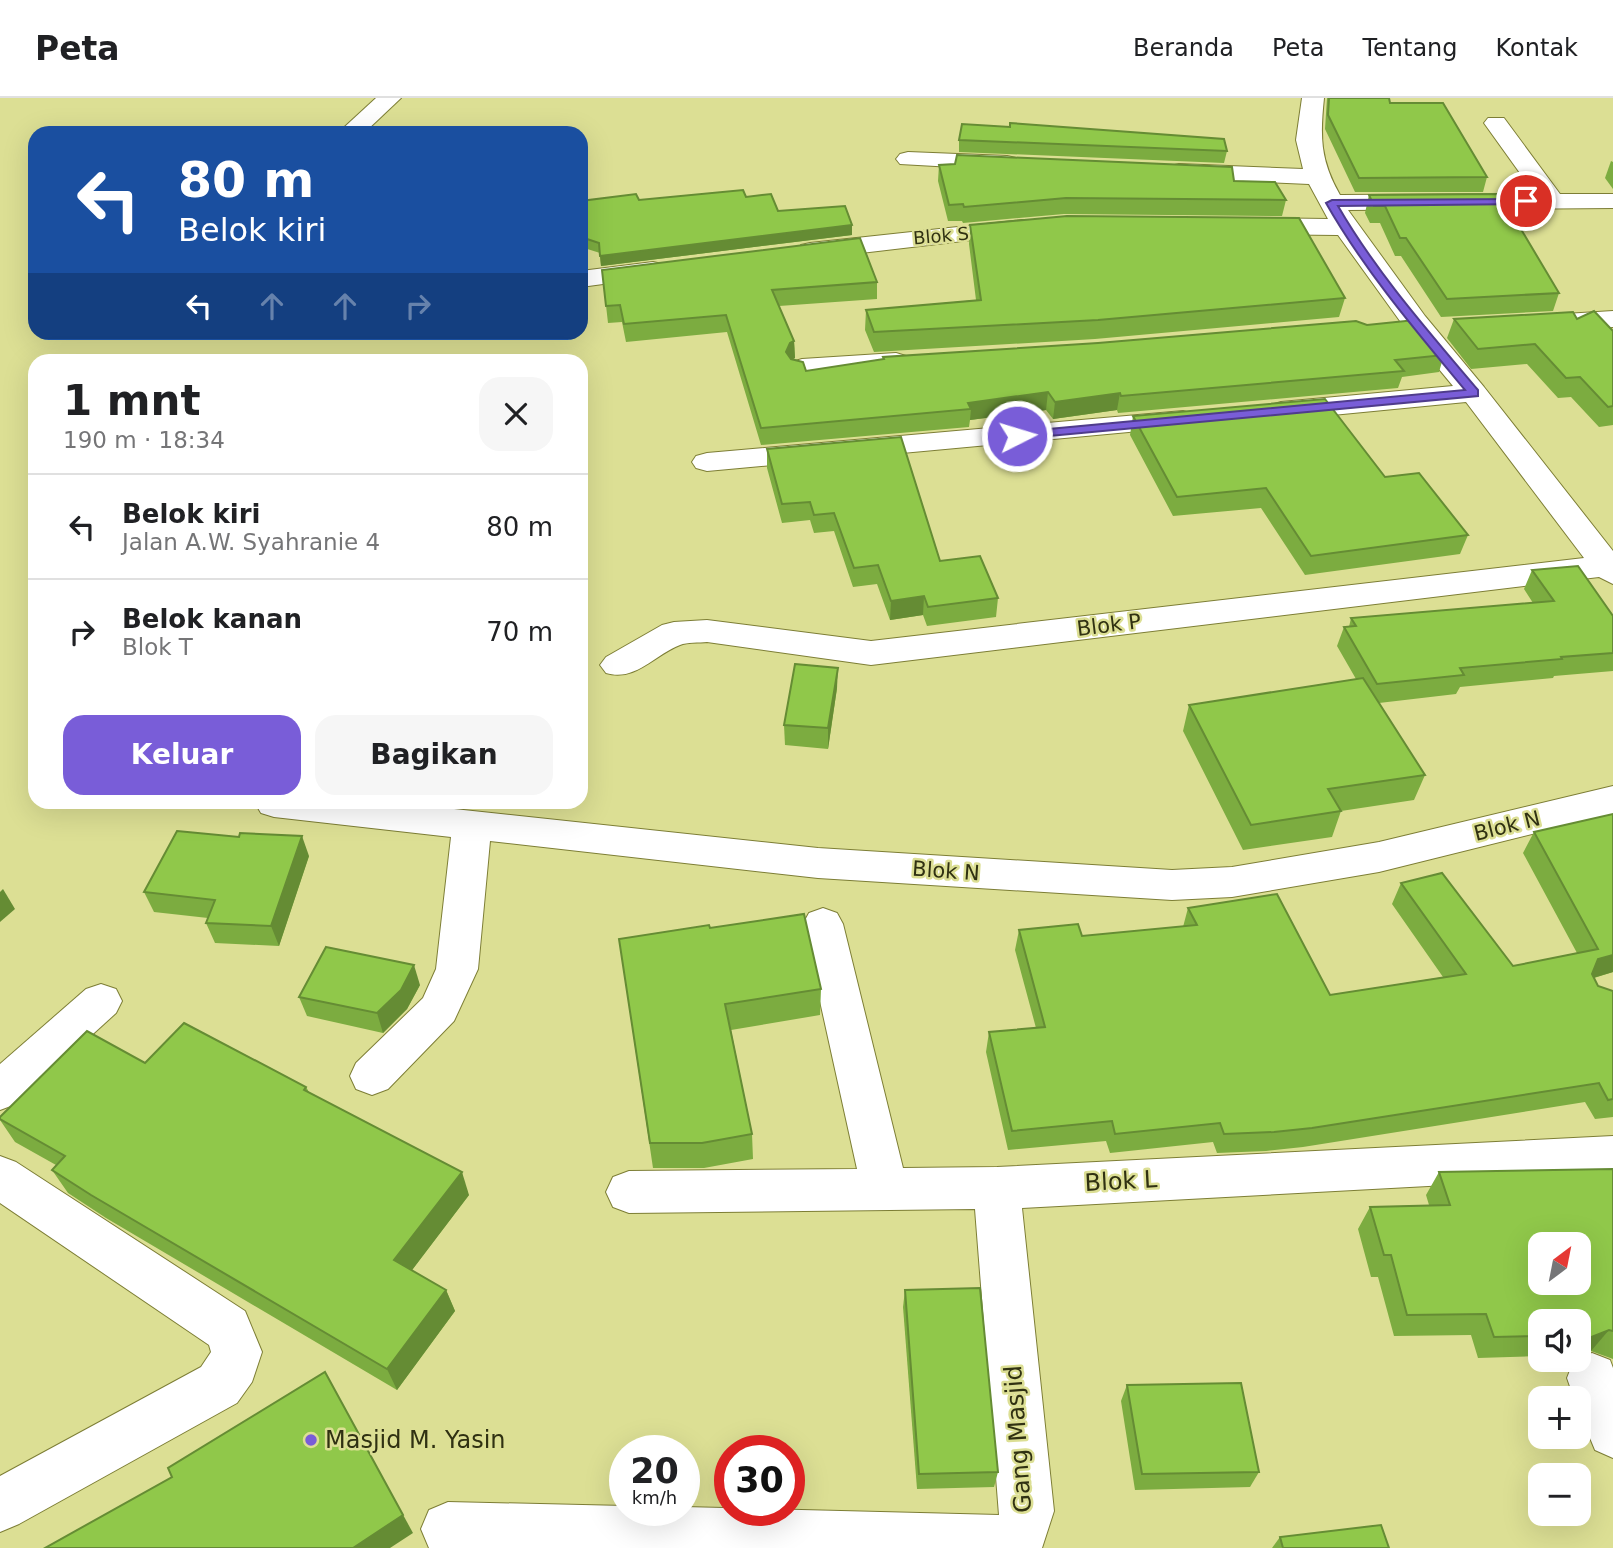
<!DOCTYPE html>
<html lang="id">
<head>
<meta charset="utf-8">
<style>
	:root { --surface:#fff; --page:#f6f6f6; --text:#202124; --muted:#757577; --line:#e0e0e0; --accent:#795dd8 }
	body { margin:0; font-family:"DejaVu Sans",sans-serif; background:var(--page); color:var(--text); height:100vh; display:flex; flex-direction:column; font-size:26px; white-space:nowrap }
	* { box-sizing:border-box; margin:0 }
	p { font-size:23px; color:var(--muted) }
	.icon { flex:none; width:38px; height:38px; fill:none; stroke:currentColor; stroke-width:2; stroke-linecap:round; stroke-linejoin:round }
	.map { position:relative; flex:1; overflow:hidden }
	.side { position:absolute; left:28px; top:256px; width:560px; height:455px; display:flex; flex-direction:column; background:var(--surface); border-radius:21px; box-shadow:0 7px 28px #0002 }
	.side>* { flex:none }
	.guide { position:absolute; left:28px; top:28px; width:560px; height:214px; border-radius:21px; box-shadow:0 7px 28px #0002; background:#1a4fa0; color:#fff; overflow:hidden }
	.needle { width:46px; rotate:32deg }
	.buttons { position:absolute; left:1528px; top:1134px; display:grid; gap:14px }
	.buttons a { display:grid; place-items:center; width:63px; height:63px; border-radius:14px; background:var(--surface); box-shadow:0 7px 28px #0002; font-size:35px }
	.speed { position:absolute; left:609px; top:1337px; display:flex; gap:14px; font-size:35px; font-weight:700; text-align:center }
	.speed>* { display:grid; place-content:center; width:91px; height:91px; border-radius:50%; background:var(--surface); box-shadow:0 7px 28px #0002; line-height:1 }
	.speed small { font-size:18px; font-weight:400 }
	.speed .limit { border:10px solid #d22; background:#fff; color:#111 }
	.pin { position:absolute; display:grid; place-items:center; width:60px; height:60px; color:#fff; margin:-30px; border:4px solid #fff; border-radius:50%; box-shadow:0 2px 7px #0007 }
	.me { position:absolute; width:77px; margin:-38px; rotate:85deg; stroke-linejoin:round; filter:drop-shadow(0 0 5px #0008) }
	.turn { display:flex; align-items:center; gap:24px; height:147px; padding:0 35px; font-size:32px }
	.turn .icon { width:91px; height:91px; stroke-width:2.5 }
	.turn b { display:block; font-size:49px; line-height:60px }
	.lanes { display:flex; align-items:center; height:66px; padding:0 35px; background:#0003; justify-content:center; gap:35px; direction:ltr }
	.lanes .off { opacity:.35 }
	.round { display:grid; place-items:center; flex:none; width:74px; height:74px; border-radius:21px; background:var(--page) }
	.summary { display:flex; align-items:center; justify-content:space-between; height:119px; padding:0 35px }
	h1 { font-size:42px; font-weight:600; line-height:52px }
	.button { display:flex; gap:14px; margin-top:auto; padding:14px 35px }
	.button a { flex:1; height:80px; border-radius:21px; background:var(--accent); color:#fff; font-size:28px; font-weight:600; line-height:80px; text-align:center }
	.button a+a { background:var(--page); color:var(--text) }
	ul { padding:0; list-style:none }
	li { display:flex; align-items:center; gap:21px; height:105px; padding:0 35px; border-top:2px solid var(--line) }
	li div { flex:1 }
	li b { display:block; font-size:26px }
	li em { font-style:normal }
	header { display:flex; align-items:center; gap:42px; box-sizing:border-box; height:98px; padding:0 35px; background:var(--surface); border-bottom:2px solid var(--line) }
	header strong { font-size:33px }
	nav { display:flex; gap:38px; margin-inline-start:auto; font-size:24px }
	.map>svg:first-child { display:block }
</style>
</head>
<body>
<header>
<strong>Peta</strong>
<nav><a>Beranda</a><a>Peta</a><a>Tentang</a><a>Kontak</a></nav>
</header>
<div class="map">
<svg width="1613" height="1450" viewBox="0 0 1613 1450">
	<rect width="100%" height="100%" fill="#dcdf94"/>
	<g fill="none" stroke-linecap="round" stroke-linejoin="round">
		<defs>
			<g id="minor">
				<polygon points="376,0 401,0 364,35 338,35"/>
				<path d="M1302,0h22c-4,39 -4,62 16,97l195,-1 -51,-71 4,-5h16l56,76h53v14l-265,2 77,106 59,71 129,164v33l-14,-7 -728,88 -164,-23c-8,1 -20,0 -27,3 -26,10 -45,37 -74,28l-6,-8 6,-8 56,-32 12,-3 33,-2 164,21 713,-83 -118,-156 -185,18 -10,-3 -5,-6 5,-6 10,-3 172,-16 -48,-58 -67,-93 -85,-1 -9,-3 -4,-5 4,-5 9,-3 75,1 -19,-35 -130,-6 -9,-2 -3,-5 3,-5 9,-2 124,5 -7,-29z"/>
				<polygon points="908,54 1007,58 1016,60 1019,65 1016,70 1007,72 900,66 896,61 900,56"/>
				<polygon points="1022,122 1031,125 1035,130 1031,135 810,161 801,159 797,153 801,147 810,145"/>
				<polygon points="653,164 662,166 666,172 662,178 581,189 581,173"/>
				<polygon points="1613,213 1613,229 1549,233 1539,231 1535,225 1539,219 1549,217"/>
				<polygon points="896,255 906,258 910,264 906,270 802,279 792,276 788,270 792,264 802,261"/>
				<polygon points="1183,313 1193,316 1198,322 1193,328 707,373 696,370 692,364 696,358 707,355"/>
				<polygon points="1613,688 1613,716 1379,774 1232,799 1172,802 818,780 490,743 478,871 454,923 388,991 372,997 356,991 350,978 356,965 423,900 436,871 451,739 274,719 261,715 255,705 389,704 818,750 1172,772 1232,769 1379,744"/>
				<polygon points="823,810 837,815 843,826 903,1070 997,1069 1613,1038 1613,1078 1022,1110 1054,1413 1042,1450 429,1450 421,1431 429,1412 448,1404 625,1408 625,1412 684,1412 684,1409 999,1417 975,1111 629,1115 613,1109 606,1094 613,1079 629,1073 857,1071 803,826 809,815"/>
				<polygon points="101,886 116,891 122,903 116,915 16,1006 0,1012 0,966 86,891"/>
				<polygon points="0,1058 16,1064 245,1213 262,1254 252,1284 237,1305 19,1426 0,1434 0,1378 201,1269 211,1254 209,1247 0,1105"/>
				<polygon points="1592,1255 1610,1262 1613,1270 1613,1360 1595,1352 1578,1311 1578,1300 1574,1300 1567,1280 1574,1262"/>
			</g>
		</defs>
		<use href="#minor" stroke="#7d7e35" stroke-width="2"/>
		<use href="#minor" fill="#fff" fill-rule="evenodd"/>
	</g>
	<g fill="#7cac40">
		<polygon points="1327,0 1389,0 1390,5 1487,79 1483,94 1355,94 1325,31"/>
		<polygon points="959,42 1227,53 1224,65 959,54"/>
		<polygon points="1611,63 1613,64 1613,91 1605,80"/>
		<polygon points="939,67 1234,83 1286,102 1282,118 1064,116 963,125 962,123 948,123 938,83"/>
		<polygon points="1369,97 1559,195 1553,213 1441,219 1401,158 1395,158 1380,125 1370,125 1365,115"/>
		<polygon points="746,99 778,113 852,137 601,168 600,155 581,149 581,103 639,102"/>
		<polygon points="970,127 1345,200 1339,219 1095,241 874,254 865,232 866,212 976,202 969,146"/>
		<polygon points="602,172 877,184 877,201 779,208 794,243 795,260 792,261 806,273 883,262 883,259 1444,257 1439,274 1402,279 1398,290 1118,315 1117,312 1053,321 1046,312 970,322 969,329 761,347 727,234 626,244 622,224 608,225"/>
		<polygon points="1454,221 1577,221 1613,233 1613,327 1599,329 1571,299 1558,300 1527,266 1471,271 1447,240"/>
		<polygon points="1133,318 1385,379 1468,437 1460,456 1305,477 1261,410 1173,418 1130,337"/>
		<polygon points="767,351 998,500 996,519 927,528 923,517 890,522 877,486 853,489 834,433 814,435 810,422 782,425 767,370"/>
		<polygon points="1532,472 1613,518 1613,573 1554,578 1553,580 1460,589 1456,596 1379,605 1425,677 1414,702 1341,713 1332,739 1243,752 1183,633 1189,607 1356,581 1337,548 1344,529 1349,529 1351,520 1533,505 1524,491"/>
		<polygon points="837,590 828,651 785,647 784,627"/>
		<polygon points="1613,716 1613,874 1594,880 1598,888 1613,893 1613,1019 1595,1021 1585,1004 1303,1049 1266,1053 1217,1055 1213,1044 1110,1055 1106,1043 1008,1052 986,954 989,934 1036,930 1015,852 1019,832 1082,838 1183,829 1188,810 1330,897 1443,879 1392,806 1401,785 1513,868 1577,855 1523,755 1534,734"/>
		<polygon points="239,739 309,758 279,848 215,845 206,825 208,820 154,814 144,794"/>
		<polygon points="710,830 821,891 820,917 731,932 752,1036 753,1061 704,1070 653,1070 619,841"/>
		<polygon points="420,887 407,911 383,935 307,918 299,899"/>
		<polygon points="145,965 306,989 309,994 469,1097 412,1172 446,1192 455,1213 397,1292 106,1120 68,1095 52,1072 56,1067 15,1044 0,1022 0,1019"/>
		<polygon points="1613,1071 1613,1261 1591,1253 1578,1258 1578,1223 1540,1223 1540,1258 1478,1260 1471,1237 1394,1238 1378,1179 1371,1179 1358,1131 1370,1109 1429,1107 1426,1097 1439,1074"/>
		<polygon points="905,1192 998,1374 994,1389 917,1391 903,1209"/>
		<polygon points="1127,1287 1259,1374 1250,1389 1135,1392 1121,1303"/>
		<polygon points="1280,1439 1389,1450 1272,1450"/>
	</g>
	<g fill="#658c34">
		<polygon points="852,127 852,137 601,168 600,158"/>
		<polygon points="794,243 795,260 790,263 786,254 790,245"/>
		<polygon points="1048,294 1046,312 970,322 971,311 968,305"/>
		<polygon points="1120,295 1117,312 1053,321 1055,304"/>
		<polygon points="924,498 923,517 890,522 891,503"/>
		<polygon points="838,570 837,590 828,651 828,630"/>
		<polygon points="302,738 309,758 279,848 271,828"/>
		<polygon points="3,791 15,811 0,824 0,794"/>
		<polygon points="1613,857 1613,874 1586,882 1598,861"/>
		<polygon points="414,867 420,887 407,911 383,935 377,915"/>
		<polygon points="462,1074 469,1097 403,1184 394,1162"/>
		<polygon points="446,1192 455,1213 397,1292 387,1271"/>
		<polygon points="1609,1232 1591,1253 1578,1258 1578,1253 1589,1240"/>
		<polygon points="336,1294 413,1435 390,1450 353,1450"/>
	</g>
	<g fill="#90c84a" stroke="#658c34" stroke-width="2" fill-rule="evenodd">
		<polygon points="1329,0 1389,0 1390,5 1443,5 1487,79 1359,80 1328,17"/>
		<polygon points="1010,25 1224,41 1227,53 959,42 962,26 1010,29"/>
		<polygon points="957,57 1232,69 1234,83 1275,84 1286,102 1066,100 964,109 963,106 949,107 939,67 955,66"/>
		<polygon points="743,92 746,99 771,96 778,113 845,108 852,127 600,158 599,145 581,139 581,103 636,96 639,102"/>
		<polygon points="1500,96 1559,195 1447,201 1406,140 1400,140 1385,108 1374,108 1369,97"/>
		<polygon points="1067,118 1299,120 1345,200 1098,222 874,234 866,212 981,202 970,127"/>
		<polygon points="860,140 877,184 772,192 794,243 790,245 786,254 791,261 803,264 806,273 884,261 883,259 1098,245 1356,223 1367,227 1415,222 1444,257 1395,262 1404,273 1121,298 1120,295 1055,304 1048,294 968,305 971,311 761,330 726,217 624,226 620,207 606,208 602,172"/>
		<polygon points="1594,213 1613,233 1613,308 1608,309 1580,279 1566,280 1535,246 1478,251 1454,221 1573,214 1577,221"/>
		<polygon points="1325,301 1385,379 1419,375 1468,437 1311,458 1266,390 1177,399 1133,318"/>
		<polygon points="901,339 940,463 980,458 998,500 928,509 924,498 891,503 878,467 854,470 834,415 814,417 810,404 782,406 767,351"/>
		<polygon points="1578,468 1613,518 1613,555 1561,559 1562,561 1460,570 1464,577 1377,586 1344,529 1356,528 1351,520 1554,503 1532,472"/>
		<polygon points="795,566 838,570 828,630 784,627"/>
		<polygon points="1363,580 1425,677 1328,691 1341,713 1251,727 1189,607"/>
		<polygon points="1613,716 1613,857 1598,861 1592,876 1598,888 1613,893 1613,1001 1608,1002 1599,985 1312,1030 1274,1034 1224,1036 1220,1025 1115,1036 1112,1023 1012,1033 989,934 1045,929 1019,832 1078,826 1082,838 1197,827 1188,810 1277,796 1330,897 1466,876 1401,785 1442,775 1513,868 1598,851 1534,734"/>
		<polygon points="177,733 239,739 240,735 302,738 271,828 206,825 215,802 144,794"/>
		<polygon points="804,816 821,891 725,906 752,1036 702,1045 650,1045 619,841 709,827 710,830"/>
		<polygon points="326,849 414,867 401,892 377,915 299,899"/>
		<polygon points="184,925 306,989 304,992 462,1074 394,1162 446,1192 387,1271 91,1097 52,1072 65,1058 0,1021 0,1019 87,933 145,965"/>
		<path d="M1613,1071v162l-4,-1 -20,8 -10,1 -1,-18h-38v15l-46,1 -8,-23 -79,1 -16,-60h-7l-14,-48 80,-2 -11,-33zM1540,1146h38v39h-38z"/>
		<polygon points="980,1190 998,1374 919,1376 905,1192"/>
		<polygon points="325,1274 403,1417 353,1450 45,1450 172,1379 168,1370"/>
		<polygon points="1241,1285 1259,1374 1142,1376 1127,1287"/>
		<polygon points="1381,1427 1389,1450 1283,1450 1280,1439"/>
	</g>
	<path fill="#795dd8" stroke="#4f3c8c" stroke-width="2" d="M1529,101v4l-3,1 -188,2c38,66 91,126 140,184v6l-461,43 -6,-3 6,-4 448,-42c-49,-59 -101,-120 -139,-187l6,-3z"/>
	<circle fill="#795dd8" stroke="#dcdf94" stroke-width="2.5" cx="311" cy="1342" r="7"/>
	<g text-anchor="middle" stroke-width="5" stroke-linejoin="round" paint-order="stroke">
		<g font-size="18" fill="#303112" stroke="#dcdf94">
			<text transform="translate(941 138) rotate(-5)" y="6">Blok S</text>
		</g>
		<g font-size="21" fill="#303112" stroke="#dcdf94">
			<text transform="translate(1109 527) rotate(-7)" y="7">Blok P</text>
			<text transform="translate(1507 728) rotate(-14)" y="7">Blok N</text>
			<text transform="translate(946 773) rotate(4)" y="7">Blok N</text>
		</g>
		<g font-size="24" fill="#303112" stroke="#dcdf94">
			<text transform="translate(1121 1083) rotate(-3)" y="8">Blok L</text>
			<text transform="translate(1018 1341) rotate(-94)" y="8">Gang Masjid</text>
		</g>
		<g font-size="24" fill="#303112" stroke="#dcdf94" text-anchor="start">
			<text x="325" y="1350">Masjid M. Yasin</text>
		</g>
	</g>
</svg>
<div class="buttons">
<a><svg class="needle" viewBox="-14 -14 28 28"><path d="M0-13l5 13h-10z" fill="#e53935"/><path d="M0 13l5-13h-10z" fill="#757577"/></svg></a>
<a><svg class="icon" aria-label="sound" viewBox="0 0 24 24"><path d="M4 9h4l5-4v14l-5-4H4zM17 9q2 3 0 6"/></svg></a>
<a>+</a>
<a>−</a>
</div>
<div class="speed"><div>20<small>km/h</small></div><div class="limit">30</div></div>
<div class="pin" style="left:1526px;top:103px;background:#d93025"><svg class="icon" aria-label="arrive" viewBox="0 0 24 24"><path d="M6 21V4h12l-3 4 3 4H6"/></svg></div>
<svg class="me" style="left:1017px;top:338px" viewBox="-20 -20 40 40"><circle r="17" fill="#795dd8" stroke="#fff" stroke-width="3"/><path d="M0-11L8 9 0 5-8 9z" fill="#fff"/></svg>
<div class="guide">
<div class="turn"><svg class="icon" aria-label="left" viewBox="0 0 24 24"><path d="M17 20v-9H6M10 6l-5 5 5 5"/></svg><div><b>80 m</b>Belok kiri</div></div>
<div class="lanes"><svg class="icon" aria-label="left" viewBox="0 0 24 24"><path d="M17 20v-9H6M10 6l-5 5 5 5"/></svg><svg class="icon off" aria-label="ahead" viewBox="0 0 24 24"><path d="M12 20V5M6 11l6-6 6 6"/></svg><svg class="icon off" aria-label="ahead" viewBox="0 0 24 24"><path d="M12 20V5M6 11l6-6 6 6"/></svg><svg class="icon off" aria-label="right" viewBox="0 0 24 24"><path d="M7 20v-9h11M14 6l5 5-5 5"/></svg></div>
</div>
<section class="side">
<div class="summary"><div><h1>1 mnt</h1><p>190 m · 18:34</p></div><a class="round"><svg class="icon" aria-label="close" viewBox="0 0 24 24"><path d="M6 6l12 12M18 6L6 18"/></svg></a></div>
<ul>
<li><svg class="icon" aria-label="left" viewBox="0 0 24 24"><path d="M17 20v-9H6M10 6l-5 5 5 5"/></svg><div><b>Belok kiri</b><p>Jalan A.W. Syahranie 4</p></div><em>80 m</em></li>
<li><svg class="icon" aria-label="right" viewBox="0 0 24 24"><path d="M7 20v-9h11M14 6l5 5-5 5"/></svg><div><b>Belok kanan</b><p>Blok T</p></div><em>70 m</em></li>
</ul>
<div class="button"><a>Keluar</a><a>Bagikan</a></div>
</section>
</div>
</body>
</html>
